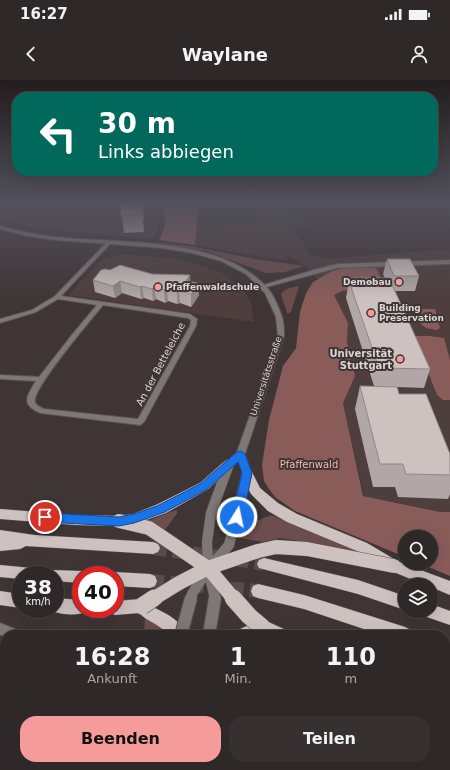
<!DOCTYPE html>
<html lang="de">
<head>
<meta charset="utf-8">
<style>
	:root { --surface:#2f2828; --page:#373030; --text:#f1f3f6; --muted:#a7a6a8; --line:#4a4445; --accent:#f59b99 }
	body { margin:0; font-family:"DejaVu Sans",sans-serif; background:var(--page); color:var(--text); height:100vh; display:flex; flex-direction:column; font-size:15px; white-space:nowrap }
	* { box-sizing:border-box; margin:0 }
	p { font-size:13px; color:var(--muted) }
	.icon { flex:none; width:22px; height:22px; fill:none; stroke:currentColor; stroke-width:2; stroke-linecap:round; stroke-linejoin:round }
	.map { position:relative; flex:1; overflow:hidden }
	.sheet { position:absolute; left:0px; top:550px; width:450px; height:140px; display:flex; flex-direction:column; background:var(--surface); border-radius:16px 16px 0 0; box-shadow:0 4px 16px #0002,0 0 0 1px var(--line) }
	.sheet>* { flex:none }
	.guide { position:absolute; left:12px; top:12px; width:426px; height:84px; border-radius:16px; box-shadow:0 4px 16px #0002,0 0 0 1px var(--line); background:#00695c; color:#fff; overflow:hidden }
	.controls { position:absolute; left:398px; top:450px; display:grid; gap:8px }
	.controls a { display:grid; place-items:center; width:40px; height:40px; border-radius:50%; background:var(--surface); box-shadow:0 4px 16px #0002,0 0 0 1px var(--line); font-size:20px }
	.speed { position:absolute; left:12px; top:486px; display:flex; gap:8px; font-size:20px; font-weight:700; text-align:center }
	.speed>* { display:grid; place-content:center; width:52px; height:52px; border-radius:50%; background:var(--surface); box-shadow:0 4px 16px #0002,0 0 0 1px var(--line); line-height:1 }
	.speed small { font-size:10px; font-weight:400 }
	.speed .limit { border:6px solid #d22; background:#fff; color:#111 }
	.pin { position:absolute; display:grid; place-items:center; width:34px; height:34px; color:#fff; margin:-17px; border:2px solid #fff; border-radius:50%; box-shadow:0 1px 4px #0007 }
	.me { position:absolute; width:44px; margin:-22px; rotate:10deg; stroke-linejoin:round; filter:drop-shadow(0 0 3px #0008) }
	.turn { display:flex; align-items:center; gap:14px; height:84px; padding:0 20px; font-size:18px }
	.turn .icon { width:52px; height:52px; stroke-width:2.5 }
	.turn b { display:block; font-size:28px; line-height:34px }
	.eta { display:flex; justify-content:space-evenly; align-items:center; height:68px; text-align:center }
	.eta b { font-size:24px; font-weight:600; line-height:28px }
	.action { display:flex; gap:8px; margin-top:auto; padding:8px 20px }
	.action a { flex:1; height:46px; border-radius:16px; background:var(--accent); color:#111; font-size:16px; font-weight:600; line-height:46px; text-align:center }
	.action a+a { background:var(--page); color:var(--text) }
	.status { display:flex; justify-content:space-between; align-items:center; height:28px; padding:0 20px; background:var(--surface); direction:ltr }
	.status svg { height:11px; fill:currentColor }
	header { display:flex; justify-content:space-between; align-items:center; height:52px; padding:0 20px; background:var(--surface); font-size:18px; font-weight:600 }
	.map>svg:first-child { display:block }
</style>
</head>
<body>
<div class="status"><b>16:27</b><svg viewBox="0 0 49 12"><path d="M0 12V9h3v3zM5 12V6h3v6zM10 12V3h3v9zM15 12V0h3v12zM26 1h20v11H26zM47 4h2v5h-2z"/></svg></div>
<header><svg class="icon" aria-label="back" viewBox="0 0 24 24"><path d="M15 5l-7 7 7 7"/></svg>Waylane<svg class="icon" aria-label="person" viewBox="0 0 24 24"><circle cx="12" cy="8" r="4"/><path d="M4 21q1-7 8-7t8 7"/></svg></header>
<div class="map">
<svg width="450" height="690" viewBox="0 0 450 690">
	<rect width="100%" height="100%" fill="#3f3535"/>
	<g fill="#4f3e3e">
		<polygon points="0,122 160,122 158,149 153,159 45,150 22,146 2,139 0,137"/>
		<polygon points="254,122 277,122 287,136 296,135 298,137 303,137 309,146 296,146 297,149 293,149 311,175 324,179 450,169 450,432 440,432 364,416 343,323 355,296 347,262 348,243 333,214 304,186 287,175 287,180 262,177 195,165 196,146 265,142"/>
		<polygon points="120,174 177,179 202,186 222,193 236,203 244,211 251,223 254,242 68,215 103,179"/>
	</g>
	<g fill="#6a4d4c">
		<polygon points="158,162 195,167 255,179 304,186 285,192 266,193 206,171 156,163"/>
		<polygon points="298,206 299,206 291,232 289,233 287,233 281,214 286,209"/>
		<polygon points="176,430 178,432 165,450 148,441"/>
		<polygon points="271,435 354,469 354,473 324,465 280,458 264,462 239,458 242,443 249,444"/>
		<path d="M145,538c9,3 16,7 19,17h-20z"/>
	</g>
	<g fill="#895c5a">
		<path d="M163,123l36,1 -4,41 -36,-5c8,-14 6,-22 4,-37z"/>
		<polygon points="344,188 376,188 387,210 348,210 342,211 334,215 348,243 347,262 355,296 343,323 363,416 440,432 450,432 450,496 419,483 431,483 431,457 405,457 405,477 295,431 275,417 269,409 264,401 262,385 269,340 283,286 296,268 300,232 306,213 313,202 332,191"/>
		<polygon points="421,229 435,229 440,248 437,250 426,248 421,244"/>
		<polygon points="414,256 429,256 444,258 450,280 450,320 443,320 437,315"/>
	</g>
	<g fill="none" stroke-linecap="round" stroke-linejoin="round">
		<g stroke="#574d4d" stroke-width="14" stroke-dasharray="14 6" stroke-linecap="butt">
			<polyline points="153,468 218,477"/>
			<polyline points="235,479 264,484"/>
			<polyline points="150,501 258,511"/>
		</g>
		<defs>
			<g id="minor">
				<path d="M108,161l4,1 -51,54 129,18 7,5 -1,7 -52,96 -4,3 -100,-12c-20,-9 -13,-17 -4,-32l-36,-2v-4l39,2 32,-41 26,-31 -39,-6 -22,13 -36,11v-4l32,-9 23,-14zM103,225l85,13 3,2 -1,6 -52,93 -94,-10c-3,-2 -8,-3 -9,-7 -3,-14 57,-83 68,-97z"/>
				<polygon points="450,180 450,184 337,188 263,208 260,206 317,189 337,184"/>
				<polygon points="0,543 20,551 22,555 5,555 5,556 0,555"/>
				<polygon points="217,685 235,685 237,690 219,690"/>
			</g>
			<path id="tertiary" d="M0,146c22,6 43,10 66,12 61,5 161,0 203,52 5,6 13,24 14,31 1,5 1,10 1,15l-39,118 6,19 -1,2h-6l-5,-14 -10,6 -3,-1 -1,-2 12,-12 41,-116 -2,-19 -11,-24 -19,-19 -25,-13 -29,-8 -30,-5 -106,-8 -29,-4 -27,-7z"/>
			<g id="trunk">
				<polygon points="229,380 233,381 235,384 233,387 208,409 166,433 134,444 119,446 76,445 0,439 0,429 76,435 119,436 133,434 156,425 200,403 225,381"/>
				<polygon points="247,388 251,390 260,408 278,423 297,434 367,463 399,482 450,501 450,515 431,507 431,505 425,505 389,490 357,471 287,442 268,431 251,414 241,393 243,390"/>
				<polygon points="0,450 34,455 153,462 158,464 160,468 158,472 153,474 26,466 20,469 0,471"/>
				<polygon points="264,478 358,500 405,516 405,530 358,514 259,488 257,484 259,480"/>
				<polygon points="0,485 52,490 81,491 86,492 87,495 81,495 81,503 55,501 55,495 21,495 21,499 0,497"/>
				<polygon points="115,492 150,494 155,496 157,501 155,506 150,508 115,506 115,495 110,495"/>
				<polygon points="258,504 304,515 405,547 411,550 413,555 382,555 304,529 258,518 253,516 251,511 253,506"/>
				<polygon points="0,511 21,514 21,528 0,525"/>
				<path d="M55,518l26,2v9h7l-2,3c-9,4 -29,3 -37,-3h6z"/>
				<path d="M142,519c6,2 8,6 13,9 15,8 24,11 31,27h-18c-9,-12 -19,-12 -29,-22l-24,2 -5,-2 -2,-4h7v-8z"/>
				<polygon points="431,524 450,531 450,545 424,536 421,531 431,531"/>
				<polygon points="262,539 286,550 288,555 236,555 238,550"/>
				<polygon points="445,563 450,565 450,581 445,579"/>
				<polygon points="445,605 450,607 450,625 445,623"/>
			</g>
		</defs>
		<use href="#minor" stroke="#5b5252" stroke-width="2"/>
		<use href="#tertiary" stroke="#5b5252" stroke-width="2"/>
		<use href="#trunk" stroke="#5b5252" stroke-width="1"/>
		<use href="#minor" fill="#7d7777" fill-rule="evenodd"/>
		<use href="#tertiary" fill="#7d7777" fill-rule="evenodd"/>
		<use href="#trunk" fill="#cec2c1" fill-rule="evenodd"/>
		<defs>
			<g id="minor-bridge-far1">
				<polyline points="209,493 215,519"/>
				<polyline points="191,519 192,514 207,491"/>
			</g>
			<g id="minor-bridge">
				<polyline points="181,555 191,518"/>
				<polyline points="209,555 215,518"/>
			</g>
			<g id="tertiary-bridge">
				<polyline points="212,485 229,465 247,393"/>
				<polyline points="208,488 207,462 211,433 229,384"/>
			</g>
			<g id="trunk-bridge-far1">
				<polyline points="119,441 149,448 208,488 234,519"/>
				<polyline points="153,519 179,503 208,488 258,471 276,467 307,469 394,486"/>
			</g>
			<g id="trunk-bridge">
				<polyline points="233,518 249,536 262,547"/>
				<polyline points="142,526 154,518"/>
			</g>
		</defs>
		<use href="#minor-bridge-far1" stroke="#5b5252" stroke-width="11" stroke-linecap="butt"/>
		<use href="#minor-bridge" stroke="#5b5252" stroke-width="14" stroke-linecap="butt"/>
		<use href="#tertiary-bridge" stroke="#5b5252" stroke-width="11" stroke-linecap="butt"/>
		<use href="#trunk-bridge-far1" stroke="#5b5252" stroke-width="15" stroke-linecap="butt"/>
		<use href="#trunk-bridge" stroke="#5b5252" stroke-width="18" stroke-linecap="butt"/>
		<use href="#minor-bridge-far1" stroke="#7d7777" stroke-width="10"/>
		<use href="#minor-bridge" stroke="#7d7777" stroke-width="12"/>
		<use href="#tertiary-bridge" stroke="#7d7777" stroke-width="10"/>
		<use href="#trunk-bridge-far1" stroke="#cec2c1" stroke-width="14"/>
		<use href="#trunk-bridge" stroke="#cec2c1" stroke-width="17"/>
	</g>
	<g fill="#b1a7a6">
		<polygon points="120,122 143,122 144,139 143,139 144,152 124,153"/>
		<polygon points="387,179 419,196 415,211 395,211 430,289 424,308 397,307 399,314 450,374 450,414 448,419 398,417 395,407 373,407 355,329 360,306 374,306 346,218 349,201 354,201 354,198 385,198 383,194"/>
		<polygon points="110,190 152,194 190,195 190,202 199,215 191,227 180,223 177,224 168,221 165,223 156,219 153,221 144,218 141,219 122,213 115,218 95,212 93,200"/>
	</g>
	<g fill="#908887">
		<polygon points="190,195 191,207 186,201"/>
		<polygon points="120,201 122,213 115,218 113,206"/>
		<polygon points="198,203 199,215 191,227 191,214"/>
		<polygon points="142,206 144,218 141,219 140,207"/>
		<polygon points="154,207 156,219 153,221 152,209"/>
		<polygon points="167,209 168,221 165,223 164,210"/>
		<polygon points="179,211 180,223 177,224 177,212"/>
	</g>
	<g fill="#cec2c1" stroke="#908887">
		<polygon points="120,122 140,122 142,134 121,135"/>
		<polygon points="387,179 410,179 419,196 394,196"/>
		<polygon points="120,185 152,194 190,195 186,201 198,203 191,214 179,211 177,212 167,209 164,210 154,207 152,209 142,206 140,207 120,201 113,206 93,200 101,190 105,189 110,190"/>
		<polygon points="354,198 389,198 430,289 379,288 349,201 355,201"/>
		<polygon points="360,306 397,307 399,314 426,314 450,374 450,395 406,394 403,384 380,384"/>
	</g>
	<linearGradient id="sky" x2="0" y2="1"><stop stop-color="#231d1d"/><stop offset="0.56" stop-color="#52515c"/><stop offset="1" stop-color="#52515c" stop-opacity="0"/></linearGradient>
	<rect width="450" height="219" fill="url(#sky)"/>
	<polygon fill="#1a73e8" stroke="#114b97" points="241,371 245,374 252,393 243,437 241,440 237,441 233,440 232,437 242,393 238,382 207,409 165,432 134,443 119,446 45,442 42,441 40,437 42,434 45,433 119,437 134,434 157,426 200,404 237,372"/>
	<g fill="#f59b99" stroke="#3f3535" stroke-width="1.5">
		<circle cx="399" cy="202" r="4"/>
		<circle cx="158" cy="207" r="4"/>
		<circle cx="371" cy="233" r="4"/>
		<circle cx="400" cy="279" r="4"/>
	</g>
	<g text-anchor="middle" stroke-width="4" stroke-linejoin="round" paint-order="stroke">
		<g font-size="9" font-weight="bold" fill="#ddd6d6" stroke="#3f3535" text-anchor="start">
			<text x="391" y="205" text-anchor="end">Demobau</text>
			<text x="166" y="210">Pfaffenwaldschule</text>
			<text x="379" y="231">Building<tspan x="379" dy="10">Preservation</tspan></text>
		</g>
		<g font-size="9" fill="#ddd6d6" stroke="#3f3535">
			<text transform="translate(266 296) rotate(-72)" y="3">Universitätsstraße</text>
		</g>
		<g font-size="10" font-weight="bold" fill="#ddd6d6" stroke="#3f3535" text-anchor="end">
			<text x="392" y="277">Universität<tspan x="392" dy="12">Stuttgart</tspan></text>
		</g>
		<g font-size="10" fill="#ddd6d6" stroke="#3f3535">
			<text transform="translate(160 284) rotate(-62)" y="4">An der Betteleiche</text>
		</g>
		<g font-size="10" fill="#f5b7b5" stroke="#3f3535">
			<text x="309" y="388">Pfaffenwald</text>
		</g>
	</g>
</svg>
<div class="controls">
<a><svg class="icon" aria-label="search" viewBox="0 0 24 24"><circle cx="10" cy="10" r="6"/><path d="M15 15l6 6"/></svg></a>
<a><svg class="icon" aria-label="layers" viewBox="0 0 24 24"><path d="M12 4l9 5-9 5-9-5zM3 14l9 5 9-5"/></svg></a>
</div>
<div class="speed"><div>38<small>km/h</small></div><div class="limit">40</div></div>
<div class="pin" style="left:45px;top:437px;background:#d93025"><svg class="icon" aria-label="arrive" viewBox="0 0 24 24"><path d="M6 21V4h12l-3 4 3 4H6"/></svg></div>
<svg class="me" style="left:237px;top:437px" viewBox="-20 -20 40 40"><circle r="17" fill="#1a73e8" stroke="#fff" stroke-width="3"/><path d="M0-11L8 9 0 5-8 9z" fill="#fff"/></svg>
<div class="guide">
<div class="turn"><svg class="icon" aria-label="left" viewBox="0 0 24 24"><path d="M17 20v-9H6M10 6l-5 5 5 5"/></svg><div><b>30 m</b>Links abbiegen</div></div>
</div>
<section class="sheet">
<div class="eta">
<div><b>16:28</b><p>Ankunft</p></div>
<div><b>1</b><p>Min.</p></div>
<div><b>110</b><p>m</p></div>
</div>
<div class="action"><a>Beenden</a><a>Teilen</a></div>
</section>
</div>
</body>
</html>
